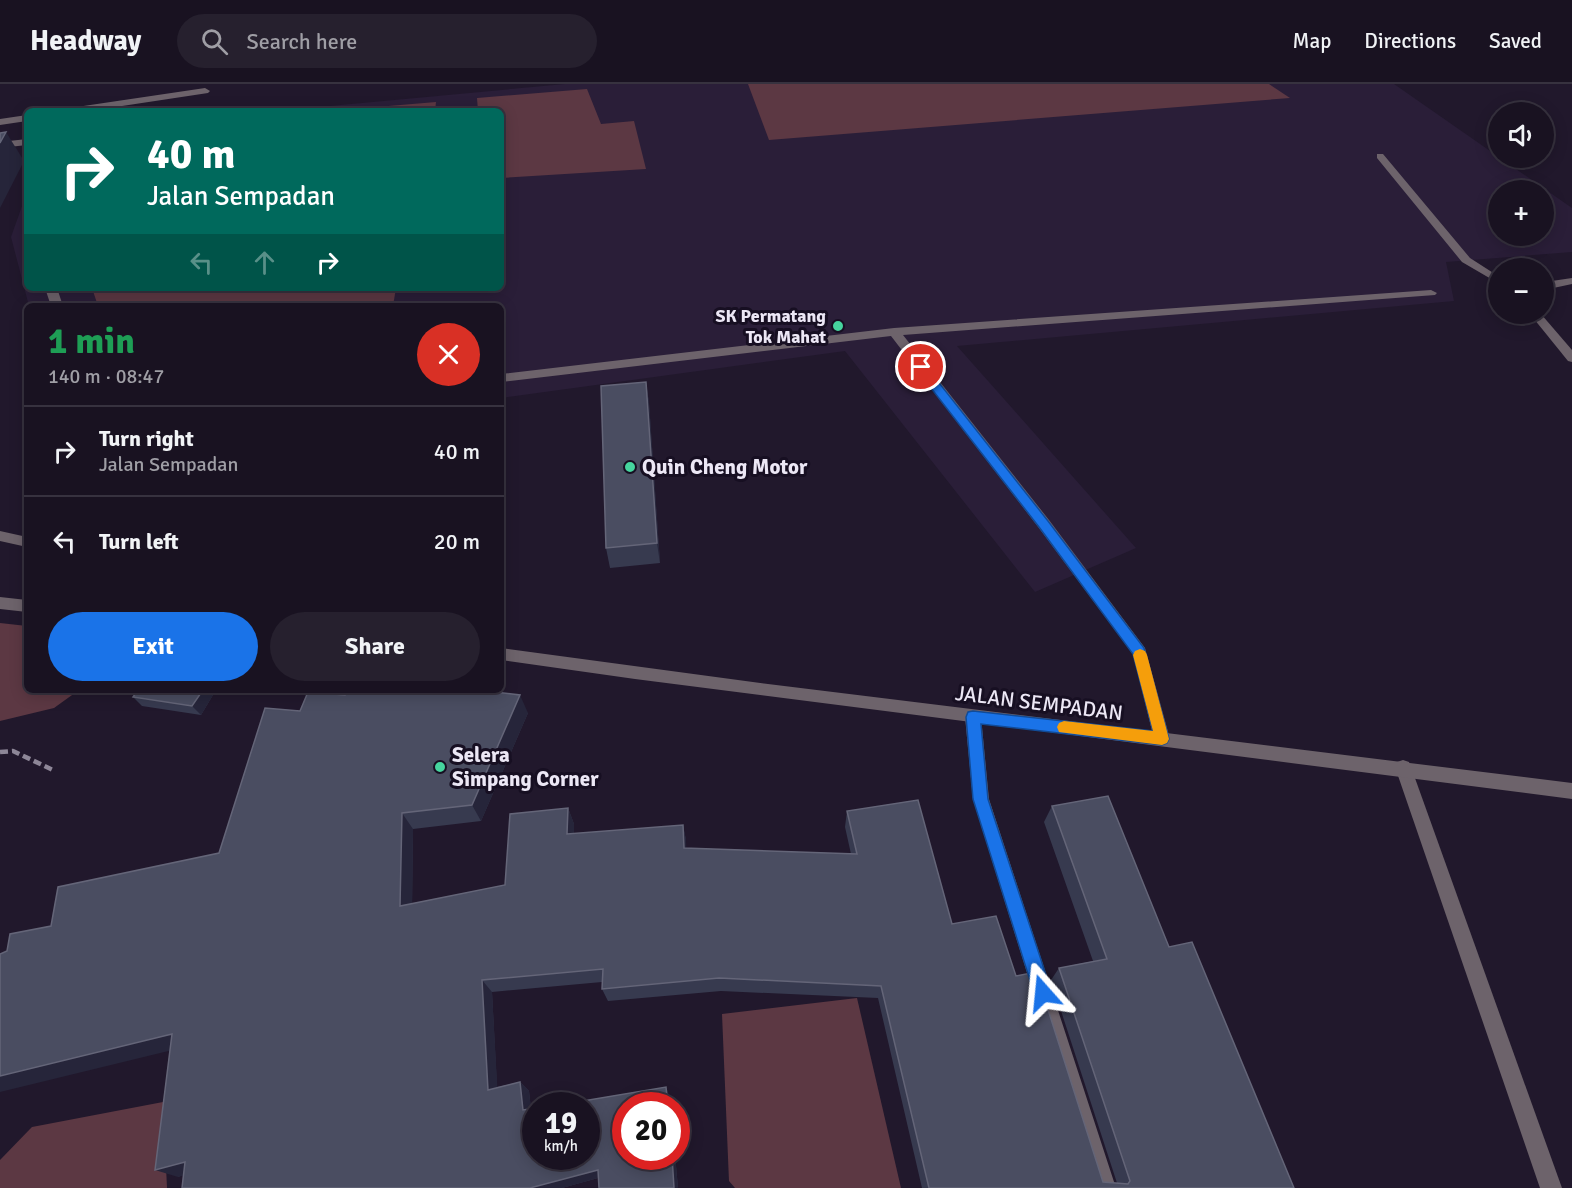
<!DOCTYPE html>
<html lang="en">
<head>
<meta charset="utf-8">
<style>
	:root { --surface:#191221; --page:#26202e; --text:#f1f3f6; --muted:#9f9ea5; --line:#37323f; --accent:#1a73e8 }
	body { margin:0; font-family:Signika,sans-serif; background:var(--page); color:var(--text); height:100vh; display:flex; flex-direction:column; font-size:22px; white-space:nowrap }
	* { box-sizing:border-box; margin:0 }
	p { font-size:20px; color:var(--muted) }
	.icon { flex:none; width:33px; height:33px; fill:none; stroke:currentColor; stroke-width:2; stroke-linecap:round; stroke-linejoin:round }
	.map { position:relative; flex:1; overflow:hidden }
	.side { position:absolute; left:24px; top:219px; width:480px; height:390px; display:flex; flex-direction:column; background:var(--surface); border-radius:9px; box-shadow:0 3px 15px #0003,0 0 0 2px var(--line) }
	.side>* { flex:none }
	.banner { position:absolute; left:24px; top:24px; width:480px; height:183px; border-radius:9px; box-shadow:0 3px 15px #0003,0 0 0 2px var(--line); background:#00695c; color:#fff; overflow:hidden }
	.buttons { position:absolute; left:1488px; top:18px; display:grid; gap:12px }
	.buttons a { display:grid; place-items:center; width:66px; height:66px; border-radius:50%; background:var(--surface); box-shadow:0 3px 15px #0003,0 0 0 2px var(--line); font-size:30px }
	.speed { position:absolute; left:522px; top:1008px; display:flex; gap:12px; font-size:30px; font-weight:700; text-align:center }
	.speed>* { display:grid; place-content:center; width:78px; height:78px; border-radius:50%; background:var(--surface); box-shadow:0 3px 15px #0003,0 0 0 2px var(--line); line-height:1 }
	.speed small { font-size:15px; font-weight:400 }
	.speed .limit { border:9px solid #d22; background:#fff; color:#111 }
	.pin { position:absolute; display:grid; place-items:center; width:51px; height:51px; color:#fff; margin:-26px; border:3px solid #fff; border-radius:50%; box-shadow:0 2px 6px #0007 }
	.me { position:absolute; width:66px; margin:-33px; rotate:342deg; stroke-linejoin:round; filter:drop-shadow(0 0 4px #0008) }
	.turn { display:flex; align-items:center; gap:21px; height:126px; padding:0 24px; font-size:27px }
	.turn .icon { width:78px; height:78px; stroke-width:2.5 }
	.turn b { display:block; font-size:42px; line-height:51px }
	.lanes { display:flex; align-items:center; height:57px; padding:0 24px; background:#0003; justify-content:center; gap:30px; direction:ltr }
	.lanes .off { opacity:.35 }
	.round { display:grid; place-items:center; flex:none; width:63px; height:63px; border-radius:32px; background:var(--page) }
	.headline { display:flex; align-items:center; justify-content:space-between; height:102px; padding:0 24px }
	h1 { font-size:36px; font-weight:700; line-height:45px; color:#1e9e55 }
	.button { display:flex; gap:12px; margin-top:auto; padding:12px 24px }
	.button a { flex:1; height:69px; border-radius:36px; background:var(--accent); color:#fff; font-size:24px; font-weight:700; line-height:69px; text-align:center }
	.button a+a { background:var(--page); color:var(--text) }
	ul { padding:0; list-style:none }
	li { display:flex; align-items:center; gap:18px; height:90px; padding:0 24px; border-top:2px solid var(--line) }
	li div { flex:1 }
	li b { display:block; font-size:22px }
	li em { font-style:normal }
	header { display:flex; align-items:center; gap:36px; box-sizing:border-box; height:84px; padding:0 30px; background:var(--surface); border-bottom:2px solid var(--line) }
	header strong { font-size:28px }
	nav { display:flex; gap:33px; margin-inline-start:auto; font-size:21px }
	.search { width:420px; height:54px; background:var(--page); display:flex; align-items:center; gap:15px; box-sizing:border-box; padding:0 21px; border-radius:33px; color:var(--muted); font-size:22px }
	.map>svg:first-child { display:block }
</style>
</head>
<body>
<header>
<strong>Headway</strong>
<div class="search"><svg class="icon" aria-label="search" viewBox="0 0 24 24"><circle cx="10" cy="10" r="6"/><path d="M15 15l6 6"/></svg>Search here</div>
<nav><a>Map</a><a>Directions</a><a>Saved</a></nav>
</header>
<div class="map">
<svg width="1572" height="1104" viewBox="0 0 1572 1104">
	<rect width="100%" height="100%" fill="#21182c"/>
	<path fill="#2a1e38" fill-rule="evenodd" d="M565,0h829l178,124v44l-126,10 8,39 -497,45 179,202 -101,44 -190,-241 -344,47v-92h-472l-18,-69 16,-45v96h474v-177h-225zM1498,106h46v46h-46z"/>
	<g fill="#5c3843">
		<polygon points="748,0 1269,0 1290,14 769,56"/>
		<polygon points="587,5 601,40 634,37 646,85 501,94 501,27 478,27 477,14"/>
		<polygon points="436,18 435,27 329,27"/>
		<polygon points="92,204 396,204 393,222 98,222"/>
		<polygon points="0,539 27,542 27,606 79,606 54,624 0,637"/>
		<polygon points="857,914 901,1104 735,1104 729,1097 722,930"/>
		<polygon points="163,1018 167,1104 0,1104 0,1076 32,1043"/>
	</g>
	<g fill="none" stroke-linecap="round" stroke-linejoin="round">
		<polyline stroke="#8d8697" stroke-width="4.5" stroke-dasharray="8 4" stroke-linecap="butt" points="0,668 13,667 55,687"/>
		<g fill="#6d636b" fill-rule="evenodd">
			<polygon points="205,4 210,7 208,9 89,27 65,27 70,24"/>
			<polygon points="27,31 27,37 0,41 0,35"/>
			<polygon points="27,55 27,61 0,64 0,58"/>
			<polygon points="1377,70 1383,70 1470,174 1498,192 1498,199 1462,178 1377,74"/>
			<polygon points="45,204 57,204 63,222 51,222"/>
			<polygon points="1431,206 1437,209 1435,211 903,251 1049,436 1145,564 1170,655 1168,660 1162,662 1156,660 1154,655 1133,570 1039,444 891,252 501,298 501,290 894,244"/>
			<polygon points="973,626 979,628 981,633 989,715 1116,1104 1094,1104 973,715 965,633 967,628"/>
		</g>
		<g fill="#6d636b" fill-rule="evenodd">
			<polygon points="1572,194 1572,200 1544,206 1545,198"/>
			<polygon points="1530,230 1541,230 1572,266 1572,278 1568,277"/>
			<polygon points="1403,676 1409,678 1411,683 1562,1104 1540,1104 1395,683 1397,678"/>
		</g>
		<g fill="#6d636b" fill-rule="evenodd">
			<polygon points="0,447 27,453 27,463 0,457"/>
			<polygon points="0,513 27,516 27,528 0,525"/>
			<polygon points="501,564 768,600 1572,699 1572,715 635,595 501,576"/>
		</g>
	</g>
	<g fill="#373a4f">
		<polygon points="646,298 649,319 660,479 610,484 606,464"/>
		<polygon points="138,606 216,606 201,631 142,622 133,613"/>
		<polygon points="300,627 528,629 481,737 413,745 412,820 505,801 568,724 574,740 574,750 683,741 686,756 686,764 851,770 845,743 847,727 952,840 1016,892 1103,1098 1117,1099 1051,896 1059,884 1093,877 1044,738 1052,722 1169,863 1294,1104 922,1104 878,914 721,907 608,917 602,905 602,898 492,908 497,1003 520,998 529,1007 531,1025 670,1013 678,1104 599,1104 598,1094 562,1104 182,1104 183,1091 178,1093 170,966 7,867 51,842 219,769"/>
	</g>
	<g fill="#26253a">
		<polygon points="6,48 24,77 0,124 0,59"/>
		<polygon points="646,298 649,319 660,479 657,459"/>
		<polygon points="203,606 216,606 201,631 192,622"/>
		<polygon points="520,611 528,629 481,737 472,721"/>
		<polygon points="568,724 574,740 574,766 567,750"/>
		<polygon points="402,729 413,745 412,836 400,822"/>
		<polygon points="683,741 686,756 687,779 684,764"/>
		<polygon points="482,896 492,908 498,1015 488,1006"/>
		<polygon points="172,950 193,961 0,1008 0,992"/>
		<polygon points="520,998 529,1007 532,1035 523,1026"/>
		<polygon points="666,1003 670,1013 671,1022 668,1022"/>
		<polygon points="672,1072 675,1072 678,1104 674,1104"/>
		<polygon points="185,1078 206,1085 178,1093 155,1086"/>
		<polygon points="598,1086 605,1092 562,1104 530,1104"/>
	</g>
	<g fill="#4a4d61" stroke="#646578" stroke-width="1.5">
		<polygon points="6,48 0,59 0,49"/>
		<polygon points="646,298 657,459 606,464 601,302"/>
		<polygon points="138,606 203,606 192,622 133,613"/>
		<polygon points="346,606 477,606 520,611 472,721 402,729 400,822 505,801 510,730 568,724 567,750 683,741 684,764 857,770 847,727 918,716 952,840 996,832 1016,892 1036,888 1103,1098 1128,1100 1130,1097 1059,884 1107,875 1052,722 1108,712 1169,863 1192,858 1294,1104 929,1104 881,902 719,894 602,905 603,885 482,896 488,1006 520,998 523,1026 536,1024 536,1072 586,1072 586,1022 553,1022 666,1003 668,1022 626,1022 626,1072 672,1072 674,1104 599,1104 598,1086 530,1104 182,1104 185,1078 155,1086 172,950 0,992 0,870 7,867 10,850 51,842 58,803 219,769 265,624 300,627 308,608 345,611"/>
	</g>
	<polygon fill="#1a73e8" stroke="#114b97" stroke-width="1.5" points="921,279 925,281 1048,437 1144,564 1169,655 1167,659 1162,661 981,640 988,715 1052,909 1049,916 1043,918 1037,916 1034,909 973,715 966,633 968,628 973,627 1153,647 1133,570 1039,443 917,286 917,281"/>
	<polygon fill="#f59e0b" points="1140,565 1145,567 1147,571 1169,655 1167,659 1162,661 1059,648 1057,643 1059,639 1064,637 1153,647 1133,571 1135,567"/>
	<g fill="#46d49e" stroke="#170f22" stroke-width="2">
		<circle cx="838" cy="242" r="6"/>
		<circle cx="630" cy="383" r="6"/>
		<circle cx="440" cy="683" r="6"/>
	</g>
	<g text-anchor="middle" stroke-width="6" stroke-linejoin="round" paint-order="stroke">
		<g font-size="18" font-weight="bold" fill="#ece7f5" stroke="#170f22" text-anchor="end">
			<text x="826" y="238">SK Permatang<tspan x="826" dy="21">Tok Mahat</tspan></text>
		</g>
		<g font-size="21" font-weight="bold" fill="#ece7f5" stroke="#170f22" text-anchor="start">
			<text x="642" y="390">Quin Cheng Motor</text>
			<text x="452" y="678">Selera<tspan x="452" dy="24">Simpang Corner</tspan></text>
		</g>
		<g font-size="21" fill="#ece7f5" stroke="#170f22">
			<text transform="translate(1039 619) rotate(7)" y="7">JALAN SEMPADAN</text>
		</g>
	</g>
</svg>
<div class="buttons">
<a><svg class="icon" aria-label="sound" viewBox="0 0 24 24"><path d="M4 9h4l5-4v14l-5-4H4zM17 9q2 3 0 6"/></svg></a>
<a>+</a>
<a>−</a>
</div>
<div class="speed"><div>19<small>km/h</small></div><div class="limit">20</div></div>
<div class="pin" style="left:921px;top:283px;background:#d93025"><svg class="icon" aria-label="arrive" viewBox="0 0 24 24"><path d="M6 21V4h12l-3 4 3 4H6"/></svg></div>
<svg class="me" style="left:1043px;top:909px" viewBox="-20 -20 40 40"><path d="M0-17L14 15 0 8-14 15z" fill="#1a73e8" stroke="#fff" stroke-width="4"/></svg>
<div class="banner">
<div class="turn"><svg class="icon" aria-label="right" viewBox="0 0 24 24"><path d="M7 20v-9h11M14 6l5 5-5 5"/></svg><div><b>40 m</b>Jalan Sempadan</div></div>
<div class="lanes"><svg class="icon off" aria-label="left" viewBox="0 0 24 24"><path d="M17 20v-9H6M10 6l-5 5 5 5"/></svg><svg class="icon off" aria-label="ahead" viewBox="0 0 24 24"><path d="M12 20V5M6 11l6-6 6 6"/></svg><svg class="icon" aria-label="right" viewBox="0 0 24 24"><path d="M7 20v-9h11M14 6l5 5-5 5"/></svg></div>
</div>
<section class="side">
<div class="headline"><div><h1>1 min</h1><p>140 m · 08:47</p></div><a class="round" style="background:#d93025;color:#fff"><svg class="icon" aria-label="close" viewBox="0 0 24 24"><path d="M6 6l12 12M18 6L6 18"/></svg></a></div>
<ul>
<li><svg class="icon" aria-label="right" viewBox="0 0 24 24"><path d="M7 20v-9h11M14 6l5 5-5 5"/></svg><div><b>Turn right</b><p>Jalan Sempadan</p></div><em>40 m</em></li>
<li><svg class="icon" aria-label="left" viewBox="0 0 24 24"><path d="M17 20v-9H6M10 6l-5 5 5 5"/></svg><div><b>Turn left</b></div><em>20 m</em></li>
</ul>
<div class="button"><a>Exit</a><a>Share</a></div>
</section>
</div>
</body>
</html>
